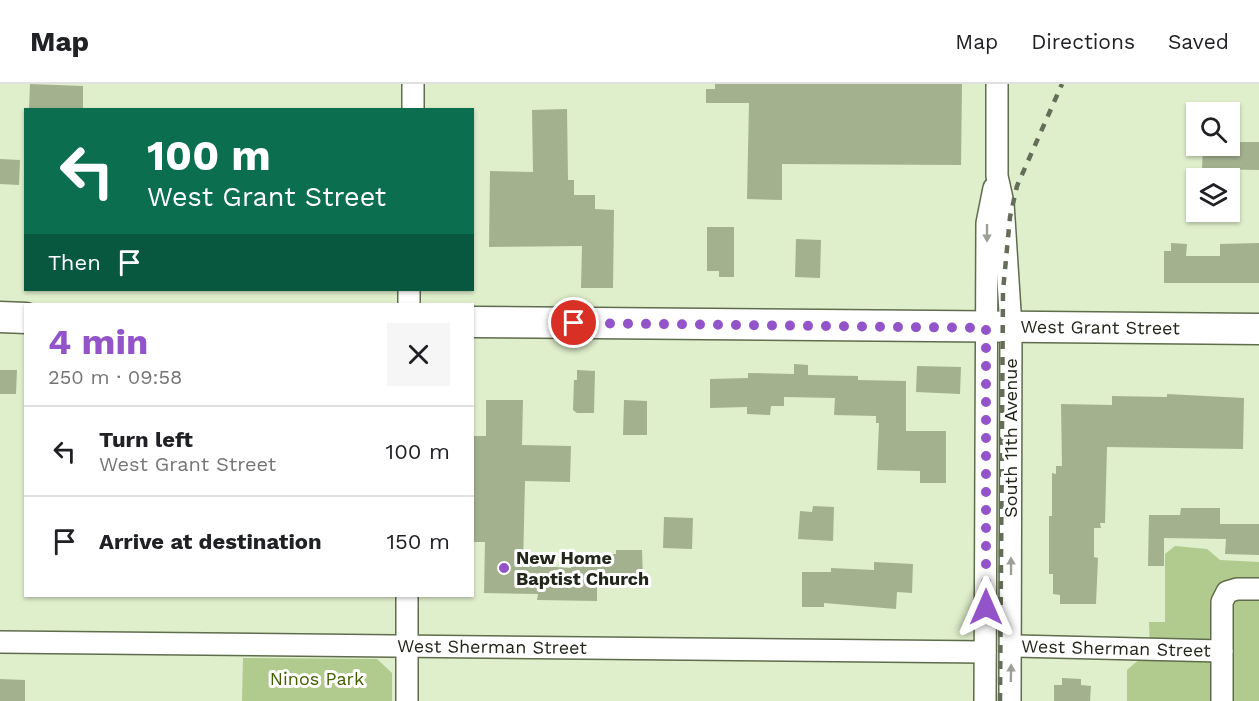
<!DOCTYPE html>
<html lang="en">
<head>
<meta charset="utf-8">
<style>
	:root { --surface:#fff; --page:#f6f6f6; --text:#202124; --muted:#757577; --line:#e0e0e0; --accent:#9354ca }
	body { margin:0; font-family:"Work Sans",sans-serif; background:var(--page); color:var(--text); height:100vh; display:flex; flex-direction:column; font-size:22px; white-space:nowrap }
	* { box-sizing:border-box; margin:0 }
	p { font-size:20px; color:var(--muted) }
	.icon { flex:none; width:33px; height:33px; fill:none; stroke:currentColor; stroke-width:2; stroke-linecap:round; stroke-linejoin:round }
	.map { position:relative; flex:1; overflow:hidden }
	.details { position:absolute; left:24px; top:219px; width:450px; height:294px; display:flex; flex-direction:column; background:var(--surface); border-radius:0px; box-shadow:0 2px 4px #0004 }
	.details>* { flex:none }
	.guide { position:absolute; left:24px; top:24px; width:450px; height:183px; border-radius:0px; box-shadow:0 2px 4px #0004; background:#0b6e4f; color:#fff; overflow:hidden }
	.controls { position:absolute; left:1186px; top:18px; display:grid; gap:12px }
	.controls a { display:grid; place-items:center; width:54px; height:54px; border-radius:0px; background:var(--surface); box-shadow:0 2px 4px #0004; font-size:30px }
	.pin { position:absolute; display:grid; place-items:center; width:51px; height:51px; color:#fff; margin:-26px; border:3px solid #fff; border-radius:50%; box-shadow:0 2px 6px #0007 }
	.me { position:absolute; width:66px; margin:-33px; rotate:0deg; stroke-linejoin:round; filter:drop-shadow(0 0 4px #0008) }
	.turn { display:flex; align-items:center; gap:21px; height:126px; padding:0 24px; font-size:27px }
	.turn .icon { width:78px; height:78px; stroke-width:2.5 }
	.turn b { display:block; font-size:42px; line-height:51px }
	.then { display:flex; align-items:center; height:57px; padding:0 24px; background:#0003; gap:12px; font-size:22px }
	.round { display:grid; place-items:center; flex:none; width:63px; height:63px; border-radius:0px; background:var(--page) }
	.headline { display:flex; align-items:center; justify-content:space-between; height:102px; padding:0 24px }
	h1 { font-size:36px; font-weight:700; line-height:45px; color:var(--accent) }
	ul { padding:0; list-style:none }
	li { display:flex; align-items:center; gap:18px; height:90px; padding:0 24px; border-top:2px solid var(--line) }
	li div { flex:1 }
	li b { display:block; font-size:22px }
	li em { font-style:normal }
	header { display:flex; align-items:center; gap:36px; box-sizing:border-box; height:84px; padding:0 30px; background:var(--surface); border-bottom:2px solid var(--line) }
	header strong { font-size:28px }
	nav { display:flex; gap:33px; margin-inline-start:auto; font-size:21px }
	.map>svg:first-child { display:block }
</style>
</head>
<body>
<header>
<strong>Map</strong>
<nav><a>Map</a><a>Directions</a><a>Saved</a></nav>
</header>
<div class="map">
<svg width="1259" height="617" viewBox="0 0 1259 617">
	<rect width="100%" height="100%" fill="#dfeecb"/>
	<g fill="#b1ca8d">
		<polygon points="1175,462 1207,465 1220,476 1259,478 1259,617 1127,617 1127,586 1150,566 1149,538 1165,538 1165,470"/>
		<polygon points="243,574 377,575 392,589 392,617 242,617"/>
	</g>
	<g fill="#a3b18f">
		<polygon points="30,0 83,2 83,26 29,26"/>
		<polygon points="715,0 962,0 961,81 782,80 782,116 747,115 749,19 706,19 706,5 715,5"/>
		<polygon points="567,25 568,96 574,96 574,111 595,111 595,125 614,126 613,204 581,204 582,162 489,163 490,87 533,88 532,26"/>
		<polygon points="1230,58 1259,58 1259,86 1202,85 1203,62 1230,62"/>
		<polygon points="0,75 20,76 19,101 0,100"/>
		<polygon points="707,143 734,143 734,193 719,193 719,187 707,187"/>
		<polygon points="796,155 821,156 820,194 795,193"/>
		<polygon points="1171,159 1187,160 1186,172 1220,172 1220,160 1259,159 1259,199 1164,199 1164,167 1171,167"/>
		<polygon points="794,280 808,281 808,291 858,292 858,296 906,297 906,347 946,347 946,399 920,399 920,387 877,386 879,339 876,339 876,332 834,331 835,314 784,313 784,322 771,322 770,331 747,330 747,323 710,324 710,295 748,294 748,289 794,290"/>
		<polygon points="917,282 961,283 960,310 916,308"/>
		<polygon points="0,286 17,286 16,310 0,310"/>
		<polygon points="577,286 595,287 594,329 577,329 573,326 574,296 577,296"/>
		<polygon points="1167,310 1244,314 1243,365 1107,363 1105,439 1100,439 1101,444 1094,444 1094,473 1098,474 1096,520 1060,520 1060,511 1053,510 1053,490 1049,490 1049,432 1052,432 1052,389 1056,390 1056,382 1062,382 1061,320 1112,321 1112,312 1167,313"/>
		<polygon points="486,316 523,316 522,361 571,362 570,398 525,397 523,481 571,484 571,470 616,470 616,466 642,466 643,494 597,495 597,517 537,516 538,510 484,509 485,458 472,458 472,352 486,352"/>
		<polygon points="624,316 647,317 647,351 623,351"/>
		<polygon points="813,422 834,423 833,457 798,455 800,427 812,428"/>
		<polygon points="1181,424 1220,424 1220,440 1259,440 1259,471 1225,470 1226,455 1164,454 1164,482 1148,482 1149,431 1180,431"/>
		<polygon points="664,433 693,434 692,465 663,464"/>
		<polygon points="874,478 913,480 912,509 897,508 896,525 824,519 824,523 802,523 802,488 831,488 831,484 874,486"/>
		<polygon points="1062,594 1081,595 1081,601 1091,602 1090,617 1054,617 1054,601 1062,601"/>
		<polygon points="0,595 25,596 25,617 0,617"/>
	</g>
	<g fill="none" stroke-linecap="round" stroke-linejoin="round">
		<defs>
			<g id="street">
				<polyline points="997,0 997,92 1003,119 1011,243 1010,617"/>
				<polyline points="413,26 413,0"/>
				<polyline points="409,220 409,206"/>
				<path id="s1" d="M0,558l985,10"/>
				<path id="s2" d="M1011,562l211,5"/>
				<polyline points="407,617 407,512"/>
				<polyline points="985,617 987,139 994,104"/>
				<polyline points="1222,617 1222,518 1227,508 1237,505 1259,505"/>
			</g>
			<g id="secondary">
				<polyline points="0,233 26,234"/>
				<path id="s3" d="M472,238l787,7"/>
			</g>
		</defs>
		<use href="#street" stroke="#5f6c4d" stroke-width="24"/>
		<use href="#secondary" stroke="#5f6c4d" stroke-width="33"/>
		<use href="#street" stroke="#fff" stroke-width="21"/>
		<use href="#secondary" stroke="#fff" stroke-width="30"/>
		<polyline stroke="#646d58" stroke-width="4.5" stroke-dasharray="8 8" stroke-linecap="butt" points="1000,617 1003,207 1010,133 1017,102 1062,0"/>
	</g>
	<defs><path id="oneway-solid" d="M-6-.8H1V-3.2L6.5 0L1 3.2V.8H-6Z" transform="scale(1.5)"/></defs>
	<g fill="#9c9e98">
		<use href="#oneway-solid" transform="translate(987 149) rotate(90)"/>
		<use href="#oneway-solid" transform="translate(1011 482) rotate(-90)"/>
		<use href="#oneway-solid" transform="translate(1011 589) rotate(-89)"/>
	</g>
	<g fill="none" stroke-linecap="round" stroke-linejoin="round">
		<polyline stroke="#9354ca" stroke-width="10" stroke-dasharray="0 18" points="574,239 986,244 986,523"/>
	</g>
	<circle fill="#9354ca" stroke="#fff" stroke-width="2" cx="504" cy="484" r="6"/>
	<g text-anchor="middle" stroke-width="6" stroke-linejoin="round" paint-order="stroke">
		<g font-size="18" fill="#22271a" stroke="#fff">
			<text dy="6" stroke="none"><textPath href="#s3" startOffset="628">West Grant Street</textPath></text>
			<text transform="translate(1011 354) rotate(-90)" y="6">South 11th Avenue</text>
			<text dy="6" stroke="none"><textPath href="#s1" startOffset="492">West Sherman Street</textPath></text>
			<text dy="6" stroke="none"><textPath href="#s2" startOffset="105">West Sherman Street</textPath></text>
		</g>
		<g font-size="18" font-weight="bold" fill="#22271a" stroke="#fff" text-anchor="start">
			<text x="516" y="480">New Home<tspan x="516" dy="21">Baptist Church</tspan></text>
		</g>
		<g font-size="18" fill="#435e00" stroke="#fff">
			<text x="317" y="601">Ninos Park</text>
		</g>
	</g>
</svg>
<div class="controls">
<a><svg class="icon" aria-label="search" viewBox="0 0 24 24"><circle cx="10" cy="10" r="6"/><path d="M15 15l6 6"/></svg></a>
<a><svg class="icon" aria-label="layers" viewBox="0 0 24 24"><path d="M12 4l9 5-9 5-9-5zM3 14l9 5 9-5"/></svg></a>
</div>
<div class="pin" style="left:574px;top:239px;background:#d93025"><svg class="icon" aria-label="arrive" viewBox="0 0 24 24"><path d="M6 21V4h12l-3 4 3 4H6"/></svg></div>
<svg class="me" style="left:986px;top:523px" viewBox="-20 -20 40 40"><path d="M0-17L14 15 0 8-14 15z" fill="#9354ca" stroke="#fff" stroke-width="4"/></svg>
<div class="guide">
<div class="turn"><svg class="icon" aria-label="left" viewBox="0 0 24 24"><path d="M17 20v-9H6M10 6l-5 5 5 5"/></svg><div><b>100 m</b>West Grant Street</div></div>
<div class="then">Then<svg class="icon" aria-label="arrive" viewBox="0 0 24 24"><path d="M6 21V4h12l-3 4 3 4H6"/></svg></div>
</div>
<section class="details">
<div class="headline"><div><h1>4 min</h1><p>250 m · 09:58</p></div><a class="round"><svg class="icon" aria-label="close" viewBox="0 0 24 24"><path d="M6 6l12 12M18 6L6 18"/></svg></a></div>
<ul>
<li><svg class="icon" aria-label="left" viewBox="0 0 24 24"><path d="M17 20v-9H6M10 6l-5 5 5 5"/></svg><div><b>Turn left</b><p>West Grant Street</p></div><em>100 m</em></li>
<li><svg class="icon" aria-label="arrive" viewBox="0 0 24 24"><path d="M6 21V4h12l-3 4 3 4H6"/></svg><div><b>Arrive at destination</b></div><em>150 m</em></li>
</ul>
</section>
</div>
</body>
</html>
